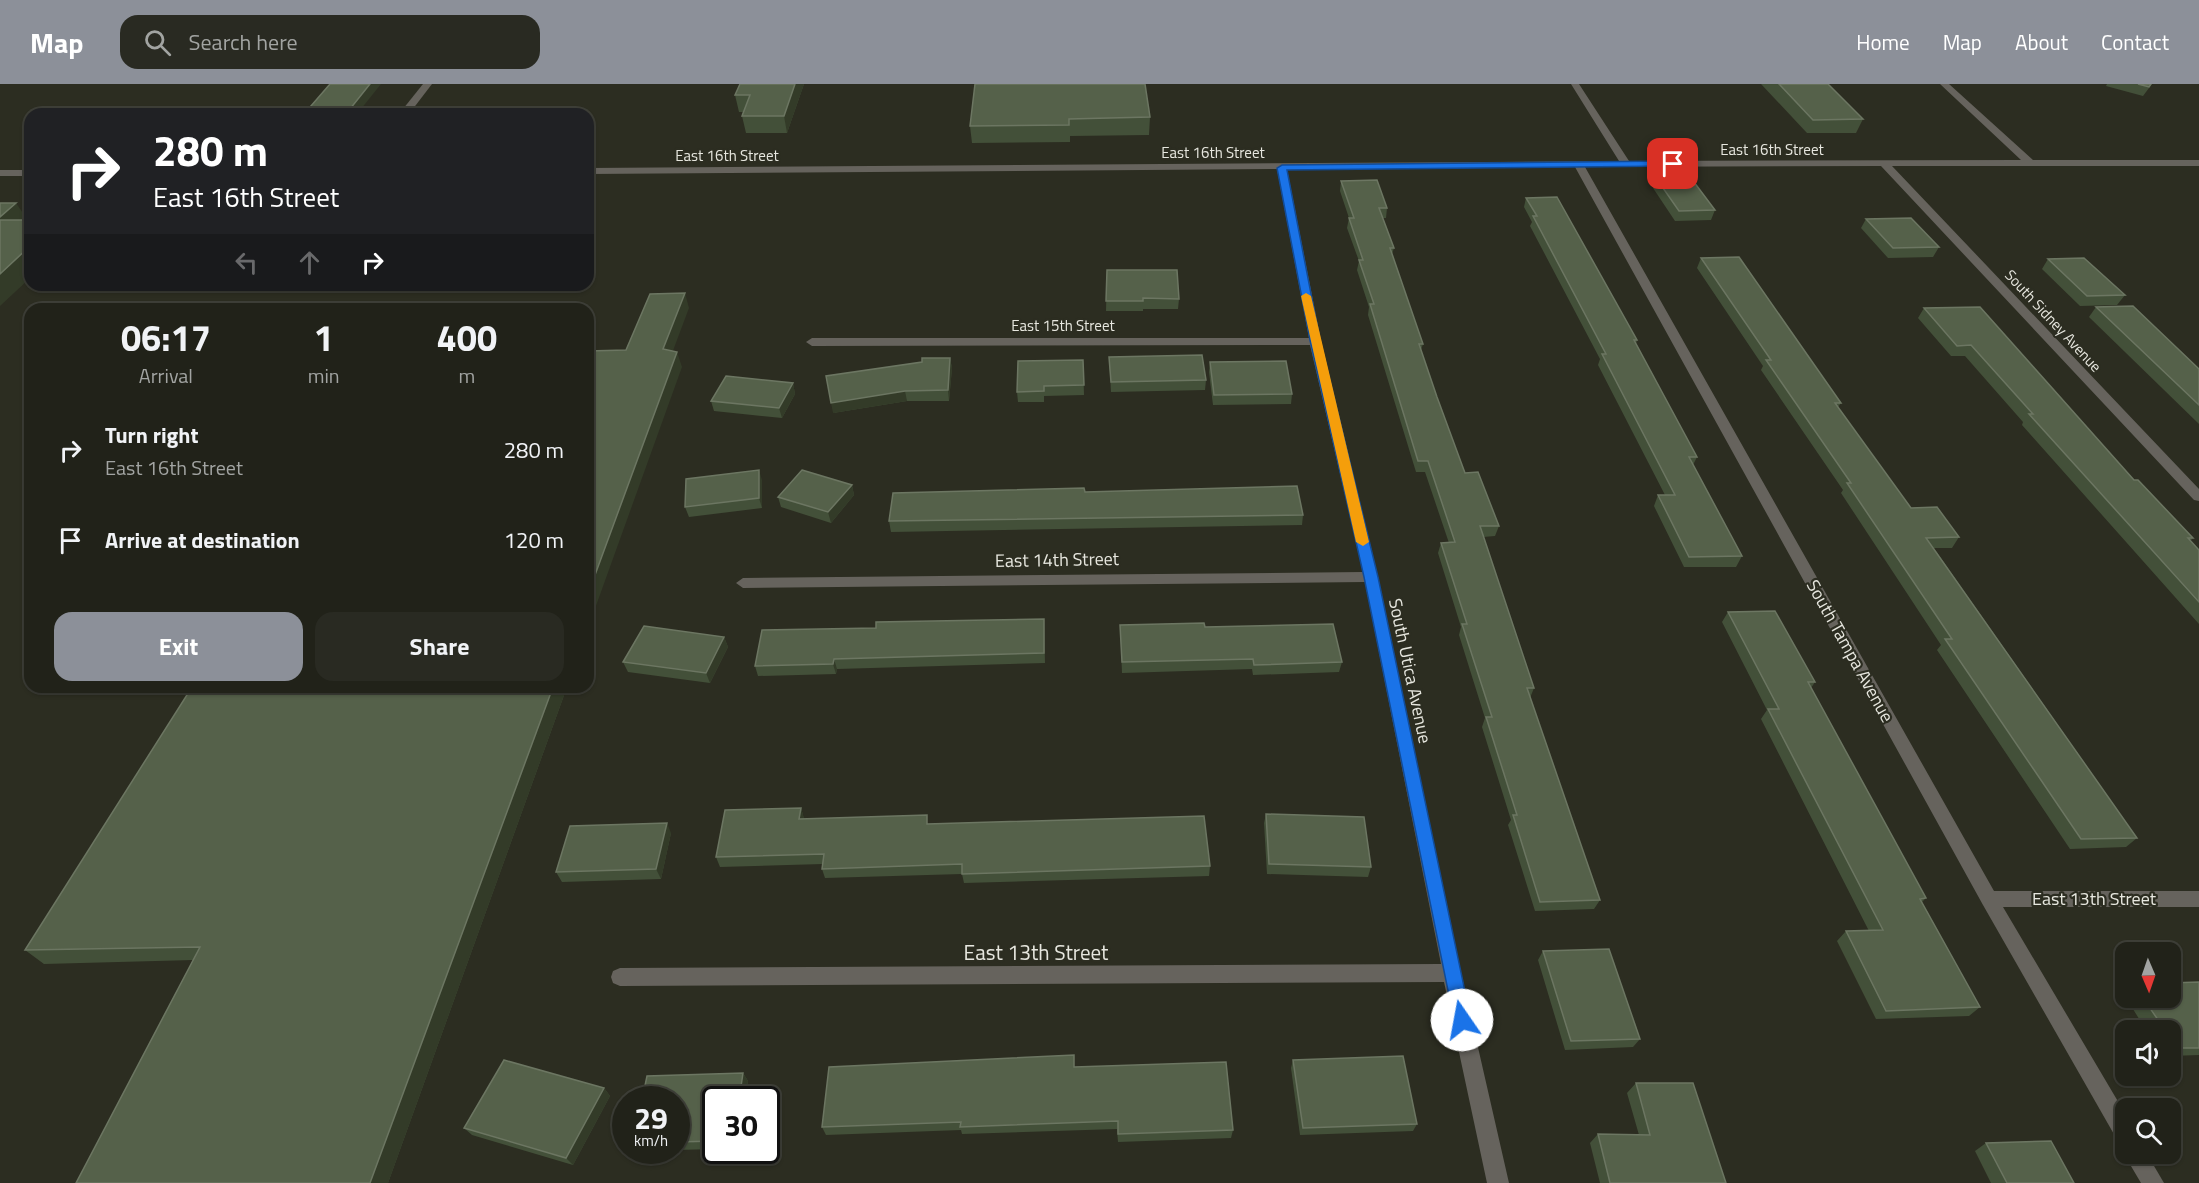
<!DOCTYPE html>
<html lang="en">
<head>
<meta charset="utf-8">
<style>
	:root { --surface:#212219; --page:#292a22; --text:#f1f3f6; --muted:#a2a4a2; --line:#3e3f38; --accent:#8c9099 }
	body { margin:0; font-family:"Titillium Web",sans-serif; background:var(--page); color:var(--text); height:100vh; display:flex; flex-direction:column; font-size:22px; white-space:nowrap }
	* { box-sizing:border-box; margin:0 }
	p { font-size:20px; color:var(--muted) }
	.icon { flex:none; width:33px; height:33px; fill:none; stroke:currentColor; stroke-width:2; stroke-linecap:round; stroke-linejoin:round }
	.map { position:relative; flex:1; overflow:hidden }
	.panel { position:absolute; left:24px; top:219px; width:570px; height:390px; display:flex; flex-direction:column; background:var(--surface); border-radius:18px; box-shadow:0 2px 4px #0004,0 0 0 2px var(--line) }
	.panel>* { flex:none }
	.top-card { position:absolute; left:24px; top:24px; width:570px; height:183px; border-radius:18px; box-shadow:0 2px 4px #0004,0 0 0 2px var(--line); background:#202124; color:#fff; overflow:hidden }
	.needle { width:39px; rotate:178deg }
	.fabs { position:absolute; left:2115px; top:858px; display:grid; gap:12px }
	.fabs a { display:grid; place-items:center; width:66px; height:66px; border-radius:12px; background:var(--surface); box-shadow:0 2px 4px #0004,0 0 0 2px var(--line); font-size:30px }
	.speed { position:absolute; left:612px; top:1002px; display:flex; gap:12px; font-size:30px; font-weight:700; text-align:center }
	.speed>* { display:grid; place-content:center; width:78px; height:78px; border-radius:50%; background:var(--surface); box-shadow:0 2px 4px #0004,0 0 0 2px var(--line); line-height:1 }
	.speed small { font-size:15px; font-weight:400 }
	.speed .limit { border:3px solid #111; border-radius:9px; background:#fff; color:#111 }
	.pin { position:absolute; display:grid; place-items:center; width:51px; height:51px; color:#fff; margin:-26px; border-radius:12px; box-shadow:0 3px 9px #0006 }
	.me { position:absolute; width:66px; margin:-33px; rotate:348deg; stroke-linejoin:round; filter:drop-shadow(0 0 4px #0008) }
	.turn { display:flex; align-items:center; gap:21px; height:126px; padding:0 30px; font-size:27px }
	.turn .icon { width:78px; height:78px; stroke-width:2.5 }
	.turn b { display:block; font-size:42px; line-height:51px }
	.lanes { display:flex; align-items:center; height:57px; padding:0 30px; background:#0003; justify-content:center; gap:30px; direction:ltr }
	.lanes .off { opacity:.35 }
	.eta { display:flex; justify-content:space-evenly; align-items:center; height:102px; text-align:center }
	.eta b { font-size:36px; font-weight:700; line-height:42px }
	.cta { display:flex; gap:12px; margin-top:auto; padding:12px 30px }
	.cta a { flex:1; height:69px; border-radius:18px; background:var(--accent); color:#fff; font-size:24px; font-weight:700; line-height:69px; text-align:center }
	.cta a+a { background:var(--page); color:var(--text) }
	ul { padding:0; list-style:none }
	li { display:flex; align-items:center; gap:18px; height:90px; padding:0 30px }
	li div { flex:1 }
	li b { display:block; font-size:22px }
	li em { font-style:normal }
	header { display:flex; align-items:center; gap:36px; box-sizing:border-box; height:84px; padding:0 30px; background:var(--accent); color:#fff }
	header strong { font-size:28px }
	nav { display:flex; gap:33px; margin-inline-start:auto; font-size:21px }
	.search { width:420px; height:54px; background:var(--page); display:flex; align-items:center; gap:15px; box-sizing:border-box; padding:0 21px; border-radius:18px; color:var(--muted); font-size:22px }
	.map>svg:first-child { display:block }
</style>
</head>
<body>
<header>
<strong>Map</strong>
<div class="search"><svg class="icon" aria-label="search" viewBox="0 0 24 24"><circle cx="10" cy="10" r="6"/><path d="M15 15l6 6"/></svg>Search here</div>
<nav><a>Home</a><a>Map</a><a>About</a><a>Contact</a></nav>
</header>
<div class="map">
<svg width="2199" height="1099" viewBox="0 0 2199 1099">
	<rect width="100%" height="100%" fill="#2c2d21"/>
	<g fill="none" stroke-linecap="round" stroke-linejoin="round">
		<g fill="#66635d" fill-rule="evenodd">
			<polygon points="423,0 432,0 409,30 399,30"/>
			<polygon points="1571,0 1579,0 1629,77 2021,76 1940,0 1949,0 2033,76 2199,76 2199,82 1892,82 2199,405 2199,417 2194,416 1881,82 1585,83 1994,807 2199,807 2199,823 2003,823 2126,1031 2126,1062 2119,1059 1983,821 1575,83 1287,85 1321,257 1378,493 1461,889 1509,1099 1487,1099 1444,898 620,902 613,899 611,893 613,887 620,884 1441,880 1365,498 743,504 736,499 743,494 1363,488 1310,261 812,262 806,258 812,254 1309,254 1277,85 588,90 588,84 1619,77"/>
			<rect x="0" y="86" width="30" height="6"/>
			<polygon points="2126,1068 2147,1070 2164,1099 2141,1099 2128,1077"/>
		</g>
	</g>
	<g fill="#435039">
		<polygon points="804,0 787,49 746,49 742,32 743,28 739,28 735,11"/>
		<polygon points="975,0 1150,33 1149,51 1070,52 1070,58 972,59 970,42"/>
		<polygon points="1761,0 1828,0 1863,35 1856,49 1807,49"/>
		<polygon points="2107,0 2152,0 2143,12 2106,2"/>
		<polygon points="1656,94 1715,126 1711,136 1675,137 1653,104"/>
		<polygon points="1341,97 1387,124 1386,134 1382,134 1394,164 1392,170 1423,260 1421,266 1437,313 1465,389 1499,442 1495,452 1483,453 1534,604 1530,614 1600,816 1594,825 1535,827 1508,741 1511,736 1482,643 1485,634 1459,551 1461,543 1438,469 1441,459 1449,459 1425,388 1416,388 1368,231 1369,223 1357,186 1359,177 1347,144 1349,134 1340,107"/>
		<polygon points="1526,114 1637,256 1636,260 1697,373 1693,381 1742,472 1736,483 1684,483 1654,422 1658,411 1665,411 1598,281 1600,275 1530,142 1532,138 1524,123"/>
		<polygon points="1866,135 1939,163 1933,173 1888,174 1861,144"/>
		<polygon points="1701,174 1841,319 1838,323 1911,424 1959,453 1952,464 1934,464 2137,754 2126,763 2070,765 1937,566 1941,561 1841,409 1843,406 1761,286 1763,282 1697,184"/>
		<polygon points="2048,175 2125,211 2117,221 2080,222 2042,185"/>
		<polygon points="1107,186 1179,215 1178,225 1143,225 1143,227 1106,227"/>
		<polygon points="1980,223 2134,396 2193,454 2190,457 2199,466 2199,540 2022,341 2023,338 1965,272 1951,272 1918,234 1924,224"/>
		<polygon points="2096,223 2199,285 2199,340 2089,233"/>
		<polygon points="1109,273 1206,296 1205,306 1111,308"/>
		<polygon points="950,274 952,284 949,317 907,317 833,329"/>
		<polygon points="1083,276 1084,311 1044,312 1044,318 1018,318 1017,308"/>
		<polygon points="1210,278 1292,310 1291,320 1213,321 1209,288"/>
		<polygon points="793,299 795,310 782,334 714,327 711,317"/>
		<polygon points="762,396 762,424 689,433 685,423"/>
		<polygon points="852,401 854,411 831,439 781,423 778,413"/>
		<polygon points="1085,408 1303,431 1302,441 891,448 889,437"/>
		<polygon points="1728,528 1815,598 1811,604 1926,814 1922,818 1980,923 1969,932 1876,935 1837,857 1846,847 1869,847 1761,635 1767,626 1722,538"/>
		<polygon points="1044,535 1045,579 837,585 836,590 758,592 755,582 876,544"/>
		<polygon points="1120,541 1205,543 1342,578 1339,588 1253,591 1252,585 1122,589"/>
		<polygon points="724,553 728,563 710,599 628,588 623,578"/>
		<polygon points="567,603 388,1099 76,1099 193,876 44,880 25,866"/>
		<polygon points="801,724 804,735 929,740 1210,782 1209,792 964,799 962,790 825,794 822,785 823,780 720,783 716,773"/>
		<polygon points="1266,730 1371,783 1368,793 1267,790 1264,739"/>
		<polygon points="671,749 661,795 562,798 556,788"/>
		<polygon points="1543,867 1640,955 1633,963 1565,966 1538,876"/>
		<polygon points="2199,898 2199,971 2170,972 2170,946 2146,946 2123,909 2126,907 2126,914 2170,914"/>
		<polygon points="1293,976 1417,1040 1413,1047 1300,1051 1291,984"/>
		<polygon points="1074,983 1233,1046 1231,1054 1118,1058 1117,1045 962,1050 961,1046 826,1051 822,1043"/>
		<polygon points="743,989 748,997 745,1016 716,1016 716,1065 676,1066 676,1016"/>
		<polygon points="1636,999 1726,1099 1600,1099 1590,1059 1598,1050 1639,1051 1627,1009"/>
		<polygon points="604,1004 610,1012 573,1081 472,1051 464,1044"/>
		<polygon points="1986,1059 2074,1099 1991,1099 1975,1067"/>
	</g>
	<g fill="#333b28">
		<polygon points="370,0 381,0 357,30 346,30"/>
		<polygon points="795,0 804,0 787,49 784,32"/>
		<polygon points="16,119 29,138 0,143 0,133"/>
		<polygon points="30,162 30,194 0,222 0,190"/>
		<polygon points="685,209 689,224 668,280 663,265"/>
		<polygon points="677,268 682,283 588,544 588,510"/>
		<polygon points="950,274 952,284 949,317 948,306"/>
		<polygon points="793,299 795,310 782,334 779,324"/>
		<polygon points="905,307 907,317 833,329 831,319"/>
		<polygon points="759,386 762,396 762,424 759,414"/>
		<polygon points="852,401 854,411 831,439 828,428"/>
		<polygon points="724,553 728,563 710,599 706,589"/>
		<polygon points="834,575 837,585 836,590 833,580"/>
		<polygon points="553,603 567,603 388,1099 370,1099"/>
		<polygon points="801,724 804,734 802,745 799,735"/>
		<polygon points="667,739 671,749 661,795 656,785"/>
		<polygon points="743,989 748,997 745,1016 739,1016"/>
		<polygon points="604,1004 610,1012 573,1081 566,1074"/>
	</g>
	<g fill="#55614a" stroke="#6c7662" stroke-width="1.5">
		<polygon points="330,0 370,0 346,30 304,30"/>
		<polygon points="740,0 795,0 784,32 742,32 750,11 735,11"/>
		<polygon points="975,0 1145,0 1150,33 1069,35 1069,41 970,42"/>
		<polygon points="1779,0 1828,0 1863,35 1813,36"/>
		<polygon points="2138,0 2151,0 2149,3"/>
		<polygon points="1656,94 1691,94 1715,126 1679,127"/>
		<polygon points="1377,96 1387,124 1379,124 1394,164 1390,164 1423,260 1419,260 1437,313 1465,389 1478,388 1499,442 1480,442 1534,604 1527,604 1600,816 1540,818 1513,731 1517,731 1486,633 1492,633 1462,540 1467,540 1441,459 1455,458 1428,377 1418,377 1370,220 1374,220 1359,176 1363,176 1349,134 1354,134 1341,97"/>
		<polygon points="1557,113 1637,256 1634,256 1697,373 1689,373 1742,472 1689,473 1658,411 1675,411 1602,270 1606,270 1533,132 1537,132 1526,114"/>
		<polygon points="0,119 16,119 0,133"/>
		<polygon points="1911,134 1939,163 1893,164 1866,135"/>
		<polygon points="0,136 30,136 30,162 0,190"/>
		<polygon points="1739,173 1841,319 1835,319 1911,424 1937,423 1959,453 1926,454 2137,754 2081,755 1945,555 1952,555 1847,399 1851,399 1766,276 1771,276 1701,174"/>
		<polygon points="2084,174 2125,211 2087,212 2048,175"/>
		<polygon points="1107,186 1177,186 1179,215 1143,214 1143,217 1106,217"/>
		<polygon points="685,209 663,265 677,268 588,510 588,267 626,266 650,210"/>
		<polygon points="2133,222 2199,285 2199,321 2096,223"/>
		<polygon points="1980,223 2134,396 2138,396 2193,454 2188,454 2199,466 2199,518 2029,330 2033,330 1971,261 1957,262 1924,224"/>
		<polygon points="1202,271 1206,296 1111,298 1109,273"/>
		<polygon points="922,274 950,274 948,306 905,307 831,319 826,292 922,278"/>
		<polygon points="1083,276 1084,301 1044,302 1044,307 1017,308 1018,277"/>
		<polygon points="1286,277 1292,310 1214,311 1210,278"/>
		<polygon points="726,292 793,299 779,324 711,317"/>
		<polygon points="759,386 759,414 685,423 686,395"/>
		<polygon points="802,386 852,401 828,428 778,413"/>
		<polygon points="1297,402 1303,431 889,437 893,409 1084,404 1085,408"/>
		<polygon points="1775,527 1815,598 1808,598 1926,814 1920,815 1980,923 1886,927 1846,847 1883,846 1768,625 1779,625 1728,528"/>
		<polygon points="1044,535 1044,569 834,575 833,580 755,582 762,546 876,544 876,538"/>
		<polygon points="1204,539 1205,543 1333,540 1342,578 1254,581 1253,575 1122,578 1120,541"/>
		<polygon points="644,542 724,553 706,589 623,578"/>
		<polygon points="192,603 553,603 370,1099 76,1099 200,863 25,866"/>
		<polygon points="801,724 799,735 927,731 927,740 1204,732 1210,782 962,790 962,780 822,785 824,770 716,773 725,726"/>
		<polygon points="1266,730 1364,733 1371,783 1269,780"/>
		<polygon points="667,739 656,785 556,788 570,742"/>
		<polygon points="1609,865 1640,955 1571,957 1543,867"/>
		<polygon points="2199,898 2199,964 2177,964 2170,955 2170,946 2165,946 2143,914 2170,914 2170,899"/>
		<polygon points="1074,971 1074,983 1226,978 1233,1046 1118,1050 1118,1037 960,1043 961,1038 822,1043 829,983"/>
		<polygon points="1403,972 1417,1040 1303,1044 1293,976"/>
		<polygon points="504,976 604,1004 566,1074 464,1044"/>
		<polygon points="743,989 739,1016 716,1016 716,1057 676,1058 676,1016 642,1016 647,992"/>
		<polygon points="1636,999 1693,999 1726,1099 1610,1099 1598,1050 1650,1051"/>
		<polygon points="2051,1057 2074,1099 2007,1099 1986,1059"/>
	</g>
	<polygon fill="#1a73e8" stroke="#114b97" stroke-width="1.5" points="1673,77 1678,80 1676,82 1287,86 1320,256 1378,493 1471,936 1469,942 1462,944 1456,942 1454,936 1364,493 1310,256 1277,84 1282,81"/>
	<polygon fill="#f59e0b" points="1306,209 1311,212 1369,458 1363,462 1356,458 1301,212"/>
	<g text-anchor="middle" stroke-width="4.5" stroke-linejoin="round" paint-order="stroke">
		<g font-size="15" fill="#e7e7df" stroke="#2c2d21">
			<text x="1772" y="71">East 16th Street</text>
			<text x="1213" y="74">East 16th Street</text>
			<text x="727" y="77">East 16th Street</text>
			<text transform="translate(2053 237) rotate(47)" y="5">South Sidney Avenue</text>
			<text x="1063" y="247">East 15th Street</text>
		</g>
		<g font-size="18" fill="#e7e7df" stroke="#2c2d21">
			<text transform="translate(1057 476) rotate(-1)" y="6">East 14th Street</text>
			<text transform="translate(1850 567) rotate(61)" y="6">South Tampa Avenue</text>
			<text transform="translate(1410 587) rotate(78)" y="6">South Utica Avenue</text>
			<text x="2094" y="821">East 13th Street</text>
		</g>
		<g font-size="21" fill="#e7e7df" stroke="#2c2d21">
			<text x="1036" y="876">East 13th Street</text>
		</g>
	</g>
</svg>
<div class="fabs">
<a><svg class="needle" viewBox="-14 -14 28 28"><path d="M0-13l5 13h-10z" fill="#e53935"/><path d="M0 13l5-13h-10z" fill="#a2a4a2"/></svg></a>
<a><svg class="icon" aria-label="sound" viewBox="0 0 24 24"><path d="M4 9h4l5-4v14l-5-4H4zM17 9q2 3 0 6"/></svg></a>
<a><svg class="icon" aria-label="search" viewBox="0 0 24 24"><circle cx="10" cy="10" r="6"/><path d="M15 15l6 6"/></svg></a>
</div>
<div class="speed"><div>29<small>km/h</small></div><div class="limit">30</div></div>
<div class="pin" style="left:1673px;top:80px;background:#d93025"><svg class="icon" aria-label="arrive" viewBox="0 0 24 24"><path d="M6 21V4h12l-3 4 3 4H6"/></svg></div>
<svg class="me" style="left:1462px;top:936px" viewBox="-20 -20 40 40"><circle r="19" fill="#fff"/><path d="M0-13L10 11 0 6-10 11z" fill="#1a73e8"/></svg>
<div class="top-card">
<div class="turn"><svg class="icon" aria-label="right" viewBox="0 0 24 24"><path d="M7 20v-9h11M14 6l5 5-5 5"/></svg><div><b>280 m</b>East 16th Street</div></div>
<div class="lanes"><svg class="icon off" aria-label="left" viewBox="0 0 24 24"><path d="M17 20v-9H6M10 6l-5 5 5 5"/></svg><svg class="icon off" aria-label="ahead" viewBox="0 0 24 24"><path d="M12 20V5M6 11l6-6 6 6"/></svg><svg class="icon" aria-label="right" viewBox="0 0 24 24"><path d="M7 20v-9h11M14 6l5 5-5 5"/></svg></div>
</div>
<section class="panel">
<div class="eta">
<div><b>06:17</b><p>Arrival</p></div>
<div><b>1</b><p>min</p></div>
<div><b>400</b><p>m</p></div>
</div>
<ul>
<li><svg class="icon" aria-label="right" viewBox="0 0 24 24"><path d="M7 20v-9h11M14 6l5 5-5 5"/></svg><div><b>Turn right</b><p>East 16th Street</p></div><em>280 m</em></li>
<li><svg class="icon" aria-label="arrive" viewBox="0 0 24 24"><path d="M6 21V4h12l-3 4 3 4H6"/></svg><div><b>Arrive at destination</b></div><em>120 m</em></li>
</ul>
<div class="cta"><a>Exit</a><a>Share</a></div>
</section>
</div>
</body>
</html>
